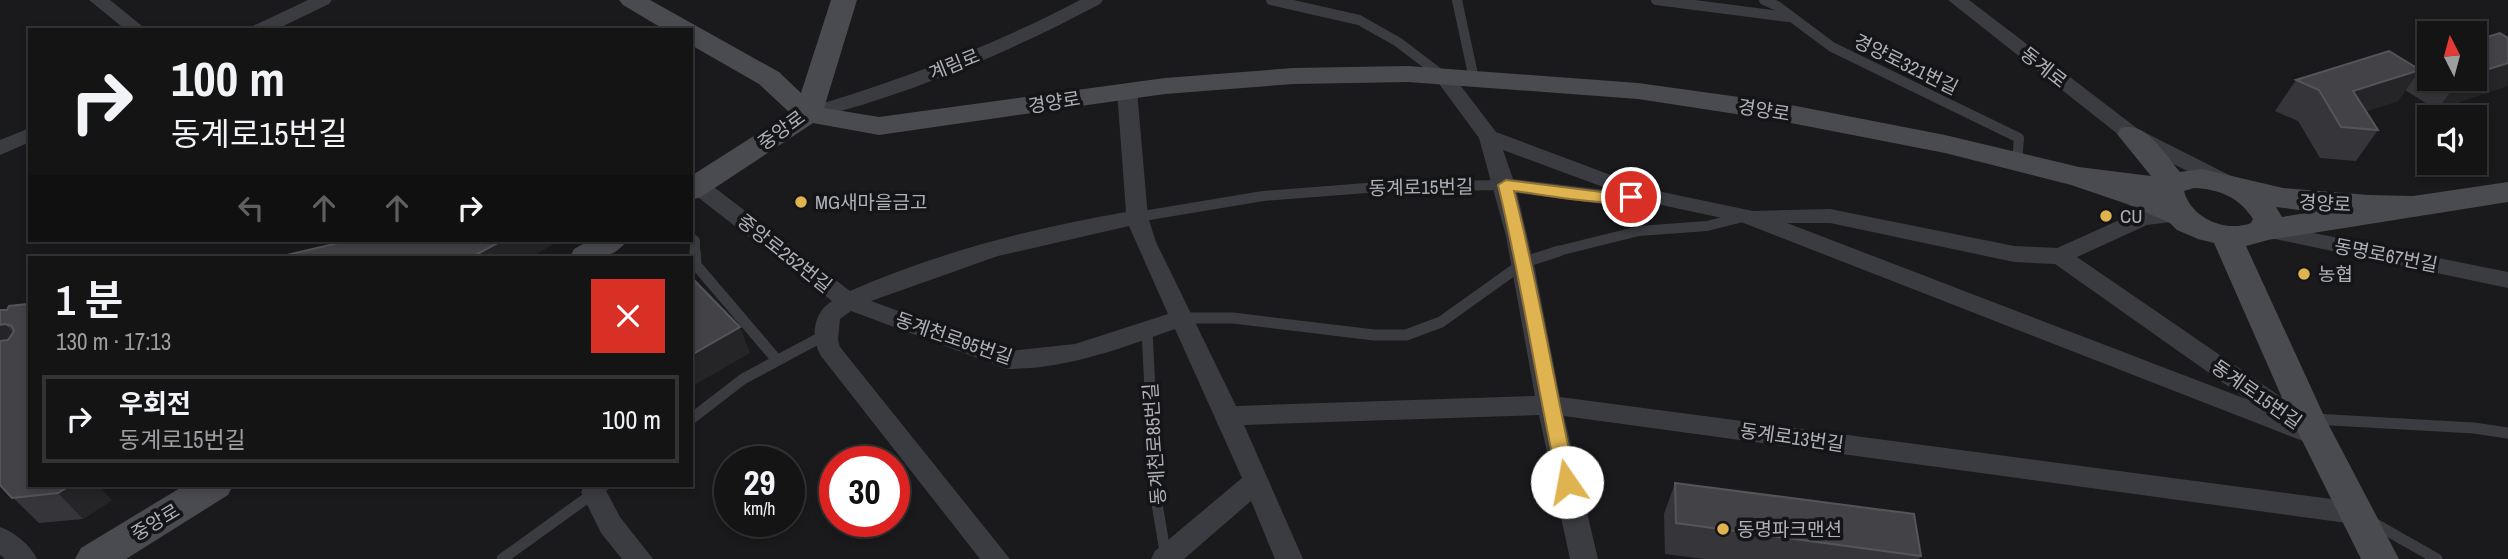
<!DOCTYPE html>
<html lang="ko">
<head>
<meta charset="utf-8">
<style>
	:root { --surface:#141415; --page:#212122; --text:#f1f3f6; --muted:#9d9ea0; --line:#333334 }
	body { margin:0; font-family:"Archivo Narrow","Noto Sans KR",sans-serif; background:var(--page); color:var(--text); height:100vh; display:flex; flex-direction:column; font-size:26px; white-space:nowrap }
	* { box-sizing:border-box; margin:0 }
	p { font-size:23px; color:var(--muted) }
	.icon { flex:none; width:38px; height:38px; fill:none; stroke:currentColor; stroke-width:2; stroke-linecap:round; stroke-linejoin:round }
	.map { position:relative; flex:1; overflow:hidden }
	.side { position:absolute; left:28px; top:256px; width:665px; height:231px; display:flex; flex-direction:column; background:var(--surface); border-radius:0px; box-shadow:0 4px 10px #0003,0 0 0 2px var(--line) }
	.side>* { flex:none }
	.banner { position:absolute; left:28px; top:28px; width:665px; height:214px; border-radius:0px; box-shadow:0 4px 10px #0003,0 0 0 2px var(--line); background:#141415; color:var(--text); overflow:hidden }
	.needle { width:46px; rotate:354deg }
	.controls { position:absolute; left:2417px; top:21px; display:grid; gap:14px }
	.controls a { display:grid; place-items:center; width:70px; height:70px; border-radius:0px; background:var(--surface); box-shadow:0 4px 10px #0003,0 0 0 2px var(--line); font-size:35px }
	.speed { position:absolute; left:714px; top:446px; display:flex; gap:14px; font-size:35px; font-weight:700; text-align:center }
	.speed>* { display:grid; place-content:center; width:91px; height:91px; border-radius:50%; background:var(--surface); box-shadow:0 4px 10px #0003,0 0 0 2px var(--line); line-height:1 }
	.speed small { font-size:18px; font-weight:400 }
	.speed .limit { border:10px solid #d22; background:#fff; color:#111 }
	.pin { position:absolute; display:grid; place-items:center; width:60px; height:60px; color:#fff; margin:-30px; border:4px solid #fff; border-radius:50%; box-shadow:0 2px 7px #0007 }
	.me { position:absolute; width:77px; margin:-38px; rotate:348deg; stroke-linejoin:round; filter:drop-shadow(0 0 5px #0008) }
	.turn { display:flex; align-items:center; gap:24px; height:147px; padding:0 28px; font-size:32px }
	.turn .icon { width:91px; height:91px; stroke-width:2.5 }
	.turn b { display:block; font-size:49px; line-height:60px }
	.lanes { display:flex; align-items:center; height:66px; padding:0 28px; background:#0003; justify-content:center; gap:35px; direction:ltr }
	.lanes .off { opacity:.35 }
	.round { display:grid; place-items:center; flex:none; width:74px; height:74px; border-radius:0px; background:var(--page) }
	.summary { display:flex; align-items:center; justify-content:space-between; height:119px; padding:0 28px }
	h1 { font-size:42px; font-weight:600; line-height:52px }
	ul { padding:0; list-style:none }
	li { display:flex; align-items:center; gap:21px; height:88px; margin:0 14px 10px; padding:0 14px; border:4px solid var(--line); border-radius:0px }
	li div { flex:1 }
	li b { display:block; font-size:26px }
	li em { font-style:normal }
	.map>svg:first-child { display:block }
</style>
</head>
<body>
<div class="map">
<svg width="2508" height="559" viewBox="0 0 2508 559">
	<rect width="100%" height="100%" fill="#1a1a1c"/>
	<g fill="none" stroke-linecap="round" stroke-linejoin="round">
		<g stroke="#3b3c41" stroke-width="10">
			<polyline points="1271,0 1359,20 1398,42 1444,77"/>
			<polyline points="1457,0 1474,79"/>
			<polyline points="1656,0 1788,17"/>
			<polyline points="1764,0 1777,6 1832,47 2019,138 2017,161"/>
			<polyline points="1137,217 1263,196 1379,187 1505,185"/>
			<polyline points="691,238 695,241 695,252"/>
			<polyline points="1554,252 1639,231 1707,226 1743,217"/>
		</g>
		<g stroke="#3b3c41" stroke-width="11">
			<polyline points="695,251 696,265 777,360"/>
			<polyline points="1182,318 1233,318 1374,335 1406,335 1441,322 1525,262 1559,251"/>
			<polyline points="1147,330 1155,492 1166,557"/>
			<polyline points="691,419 743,379 827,334"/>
			<polyline points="2314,419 2474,428 2508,433"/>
			<polyline points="2372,522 2437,559"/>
			<polyline points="502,559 605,485"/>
		</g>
		<g fill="#3b3c41" fill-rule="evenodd">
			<polygon points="89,0 110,0 147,30 126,30"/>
			<polygon points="308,0 332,0 329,4 275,30 251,30 253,26"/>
			<path d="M1080,0h23l-3,4c-92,49 -190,90 -292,116l-7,-2 -3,-4 3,-4c97,-29 190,-63 279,-110z"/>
			<polygon points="1948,0 1969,0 2138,129 2233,177 2237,182 2233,187 2219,187 2124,139"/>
			<path d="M1444,71l7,2 45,59 152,57 105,22 77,-2 184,37 43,2 78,-35 44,-5 8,2 3,5 -3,5 -40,5 -70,32 220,151 3,7 -1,4 27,10 4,7 -4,7 -9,3 -9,-3 -567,-221 -89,-19 -42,2 -93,-12 18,76 25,128 794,105 9,3 4,8 -4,8 -9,3 -790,-108 34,143h-28l-31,-144 -295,10 59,134h-28l-24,-58 -67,58h-33l4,-8 87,-73 -67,-149c-56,20 -108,40 -168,40l-156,-58 -11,8 -2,21 2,7 170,212h-30l-159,-203c-11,-19 -8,-43 11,-55l-141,-109v-11h15l144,110c87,-38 182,-63 276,-79l-9,-121 3,-4h14l3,4 11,126 8,25 80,164 299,-10 -29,-160 -27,-98 -45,-61zM1503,150l111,41 -101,-12zM1787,223h43l184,39 41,2 191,135zM1129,226l39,88 -93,30 -67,7 -137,-50 127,-45z"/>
			<polygon points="30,128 30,142 0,155 0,140"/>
			<polygon points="2264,223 2508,272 2508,288 2256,235 2253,230 2256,225"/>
			<polygon points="585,485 603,485 620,517 653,559 622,559 601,533 581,492"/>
			<path d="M0,527c15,5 30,18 37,32h-32l-5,-4z"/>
		</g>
		<g fill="#4a4b50" fill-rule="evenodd">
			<path d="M619,0h31l129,72 22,21 30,-93h26l-33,108 55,9 286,-39 128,-10 115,-2 230,17 137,19 170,33 134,32 72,9 -34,-42 4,-6c26,-7 43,26 59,44l22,-3 81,19 86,7 44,1 95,-14v20l-240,38 -22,6 79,172 74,141h-38l-70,-141 -77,-175 -16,-4 -21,-9 -7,-7 -43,-19 -56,-19 -126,-32 -170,-33 -137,-21 -230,-17 -115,2 -128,10 -286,41 -66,-12 -112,74 -10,3v-24l99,-63 -31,-29 -68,-39v-15h-26l-42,-25zM2194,188c25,1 45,9 59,31l-2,4c-26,10 -60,-5 -67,-32zM2276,207l37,5 -31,5z"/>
			<path d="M590,240h37c-13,21 -35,17 -57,17l4,-8z"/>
			<polygon points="185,485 233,485 228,495 126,559 75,559 81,548"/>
		</g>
	</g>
	<g fill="#36363a">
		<polygon points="2429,56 2429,79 2474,79 2437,110 2405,90 2398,101 2366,111 2378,130 2356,161 2320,158 2298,121 2275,111 2296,80 2417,68 2424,57"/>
		<polygon points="30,307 30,485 112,500 83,519 39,523 0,485 0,310"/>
		<polygon points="1675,483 1921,556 1919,559 1704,559 1665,554 1664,514"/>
	</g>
	<g fill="#252528">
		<polygon points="2508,63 2508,86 2437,110 2460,79 2474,79 2474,74"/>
		<polygon points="2420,70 2398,101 2338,121 2353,91"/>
		<polygon points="503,240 561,240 531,257 472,257"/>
		<polygon points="5,324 29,350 0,355 0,325"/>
		<polygon points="740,327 750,353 691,387 691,355"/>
		<polygon points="71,485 98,485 112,500 83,519 58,493"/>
	</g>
	<g fill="#434347" stroke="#545559" stroke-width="2">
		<polygon points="2500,33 2508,38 2508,63 2474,74 2474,41"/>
		<polygon points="2389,51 2420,70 2353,91 2378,130 2341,127 2319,90 2296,80"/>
		<polygon points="351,240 503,240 472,257 288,257 287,255"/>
		<polygon points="691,277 740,327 691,355"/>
		<polygon points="27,304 30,308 30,485 71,485 58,493 12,498 0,485 0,341 8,340 14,331 12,326 5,324 0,325 0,310 7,310 9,306"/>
		<polygon points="1675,483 1914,514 1921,556 1676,523"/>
	</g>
	<path fill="#dfb34f" stroke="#917433" stroke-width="2" d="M1506,180l104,13 21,-1 7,5c-12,14 -102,-4 -124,-6 25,96 40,194 62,291l-3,5 -6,2 -6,-2 -3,-5c-22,-99 -36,-199 -60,-297z"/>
	<g fill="#dfb34f" stroke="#151517" stroke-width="2.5">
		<circle cx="801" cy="202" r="7"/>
		<circle cx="2106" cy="216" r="7"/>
		<circle cx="2304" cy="274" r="7"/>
		<circle cx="1723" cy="529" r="7"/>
	</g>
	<g text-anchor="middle" stroke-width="7" stroke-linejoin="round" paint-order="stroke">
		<g font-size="19" fill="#aeb1ba" stroke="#151517">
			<text transform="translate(954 64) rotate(-22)" y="7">계림로</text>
			<text transform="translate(1906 64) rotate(26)" y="7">경양로321번길</text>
			<text transform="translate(2044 67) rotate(38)" y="7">동계로</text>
			<text transform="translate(1054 102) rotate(-9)" y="7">경양로</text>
			<text transform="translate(1764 110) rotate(9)" y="7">경양로</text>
			<text transform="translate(781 130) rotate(-36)" y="7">중앙로</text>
			<text transform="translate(1421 187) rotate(-1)" y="7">동계로15번길</text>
			<text transform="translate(2325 203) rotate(3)" y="7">경양로</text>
			<text transform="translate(785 253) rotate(38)" y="7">중앙로252번길</text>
			<text transform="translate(2386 255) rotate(11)" y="7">동명로67번길</text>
			<text transform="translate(954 338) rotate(19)" y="7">동계천로95번길</text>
			<text transform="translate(2257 394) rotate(35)" y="7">동계로15번길</text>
			<text transform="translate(1792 437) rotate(8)" y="7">동계로13번길</text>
			<text transform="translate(1154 444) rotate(-94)" y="7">동계천로85번길</text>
			<text transform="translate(155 522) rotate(-31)" y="7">중앙로</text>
		</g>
		<g font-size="19" fill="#aeb1ba" stroke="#151517" text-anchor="start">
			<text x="815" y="209">MG새마을금고</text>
			<text x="2120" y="223">CU</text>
			<text x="2318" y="281">농협</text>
			<text x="1737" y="536">동명파크맨션</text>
		</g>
	</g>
</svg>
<div class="controls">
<a><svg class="needle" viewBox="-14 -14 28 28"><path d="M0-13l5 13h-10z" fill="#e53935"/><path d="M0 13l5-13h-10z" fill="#9d9ea0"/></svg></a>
<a><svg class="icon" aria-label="sound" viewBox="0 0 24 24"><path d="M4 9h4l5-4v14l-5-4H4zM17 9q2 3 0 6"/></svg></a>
</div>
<div class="speed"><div>29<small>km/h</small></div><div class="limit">30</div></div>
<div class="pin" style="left:1631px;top:197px;background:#d93025"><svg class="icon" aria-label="arrive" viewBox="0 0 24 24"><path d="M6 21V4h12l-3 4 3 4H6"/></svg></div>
<svg class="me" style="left:1567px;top:482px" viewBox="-20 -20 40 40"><circle r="19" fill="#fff"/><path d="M0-13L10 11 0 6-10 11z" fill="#dfb34f"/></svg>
<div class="banner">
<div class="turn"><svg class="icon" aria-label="right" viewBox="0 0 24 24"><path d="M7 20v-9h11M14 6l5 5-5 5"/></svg><div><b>100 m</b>동계로15번길</div></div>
<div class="lanes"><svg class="icon off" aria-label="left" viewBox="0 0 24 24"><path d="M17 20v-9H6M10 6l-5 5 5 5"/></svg><svg class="icon off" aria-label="ahead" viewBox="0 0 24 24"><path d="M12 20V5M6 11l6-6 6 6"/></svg><svg class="icon off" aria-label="ahead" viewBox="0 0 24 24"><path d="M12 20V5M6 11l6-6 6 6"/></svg><svg class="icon" aria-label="right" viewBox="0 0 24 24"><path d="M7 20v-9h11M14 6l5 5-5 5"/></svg></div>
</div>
<section class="side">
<div class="summary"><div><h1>1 분</h1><p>130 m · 17:13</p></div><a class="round" style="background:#d93025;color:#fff"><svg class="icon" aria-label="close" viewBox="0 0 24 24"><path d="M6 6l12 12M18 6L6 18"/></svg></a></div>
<ul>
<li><svg class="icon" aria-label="right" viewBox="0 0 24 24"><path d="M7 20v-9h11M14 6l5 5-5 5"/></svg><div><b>우회전</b><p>동계로15번길</p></div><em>100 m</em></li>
</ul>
</section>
</div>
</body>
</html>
